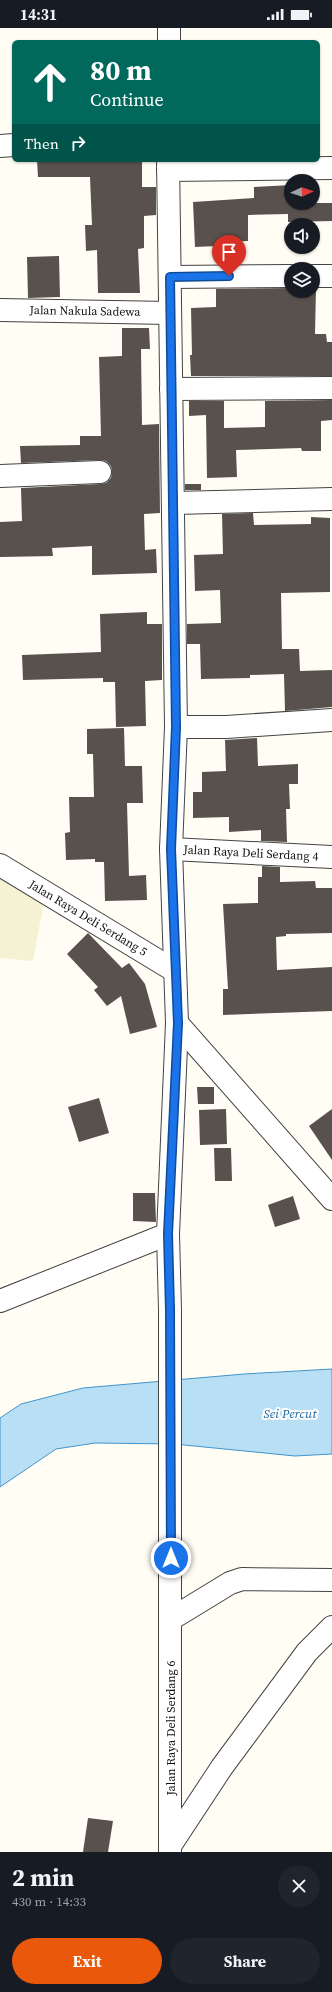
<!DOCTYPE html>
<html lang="en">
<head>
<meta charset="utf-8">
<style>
	:root { --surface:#171b24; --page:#20242c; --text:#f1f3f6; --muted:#9ea1a6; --accent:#ea580c }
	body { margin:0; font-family:"Source Serif 4",serif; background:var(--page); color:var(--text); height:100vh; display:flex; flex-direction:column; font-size:15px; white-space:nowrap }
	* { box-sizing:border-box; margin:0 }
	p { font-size:13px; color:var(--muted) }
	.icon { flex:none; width:22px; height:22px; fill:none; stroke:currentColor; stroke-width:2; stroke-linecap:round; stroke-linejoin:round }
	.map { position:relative; height:1824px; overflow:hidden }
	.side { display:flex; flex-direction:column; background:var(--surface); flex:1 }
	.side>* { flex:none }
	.hud { position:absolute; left:12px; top:12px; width:308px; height:122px; border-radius:6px; box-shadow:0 1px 3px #0004; background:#00695c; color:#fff; overflow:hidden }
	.needle { width:26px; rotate:87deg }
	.fabs { position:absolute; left:284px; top:146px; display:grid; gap:8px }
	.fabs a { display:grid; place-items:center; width:36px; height:36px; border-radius:50%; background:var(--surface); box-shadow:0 1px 3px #0004; font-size:20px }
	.pin { position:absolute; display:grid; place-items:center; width:34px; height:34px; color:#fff; margin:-41px -17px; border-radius:50% 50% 50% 0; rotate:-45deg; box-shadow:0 0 4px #0007 }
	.pin .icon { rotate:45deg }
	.me { position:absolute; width:44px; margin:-22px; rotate:0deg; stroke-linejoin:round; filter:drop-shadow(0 0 3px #0008) }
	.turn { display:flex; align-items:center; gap:14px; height:84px; padding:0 12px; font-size:18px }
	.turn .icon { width:52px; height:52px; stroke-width:2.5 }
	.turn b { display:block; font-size:28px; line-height:34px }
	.then { display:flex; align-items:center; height:38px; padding:0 12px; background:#0003; gap:8px; font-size:15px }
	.round { display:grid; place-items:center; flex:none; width:42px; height:42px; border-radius:21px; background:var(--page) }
	.overview { display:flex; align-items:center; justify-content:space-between; height:68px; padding:0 12px }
	h1 { font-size:24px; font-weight:700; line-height:30px }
	.primary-button { display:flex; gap:8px; margin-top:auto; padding:8px 12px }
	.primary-button a { flex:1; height:46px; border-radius:24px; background:var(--accent); color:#fff; font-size:16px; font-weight:700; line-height:46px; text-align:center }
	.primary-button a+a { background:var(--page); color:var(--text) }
	.status { display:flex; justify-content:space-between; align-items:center; height:28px; padding:0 20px; background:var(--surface); direction:ltr }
	.status svg { height:11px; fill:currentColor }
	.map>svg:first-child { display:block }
</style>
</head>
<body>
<div class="status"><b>14:31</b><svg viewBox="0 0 49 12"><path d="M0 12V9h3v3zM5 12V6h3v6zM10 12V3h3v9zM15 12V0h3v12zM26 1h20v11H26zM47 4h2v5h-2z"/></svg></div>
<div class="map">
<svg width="332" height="1824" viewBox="0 0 332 1824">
	<rect width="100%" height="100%" fill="#fffdf4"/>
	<polygon fill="#f5f2d4" points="0,837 46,863 33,933 0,930"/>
	<polygon fill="#b9dff5" stroke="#4194cb" points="332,1341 332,1426 295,1428 174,1416 95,1415 56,1421 0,1459 0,1390 21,1376 83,1360 244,1346"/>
	<g fill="#59514d">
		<polygon points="37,132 142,132 142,159 156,159 156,187 144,188 144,220 138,221 140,265 98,265 97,222 86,223 85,197 92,197 90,149 38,149"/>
		<polygon points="291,157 291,175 332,175 332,193 288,194 288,186 248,187 248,213 217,214 217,218 195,219 193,174 254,170 254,159"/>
		<polygon points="59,228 60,269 28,270 27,229"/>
		<polygon points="291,260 291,263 313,263 313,260 316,260 315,306 326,306 327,314 332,314 332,348 191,348 190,327 192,327 191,280 216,279 216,261"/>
		<polygon points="122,300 149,300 150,321 141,321 142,397 159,396 160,485 144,486 145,522 156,521 157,545 92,547 92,518 52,520 53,528 0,529 0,494 22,493 21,460 100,456 106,455 111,450 112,444 111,438 106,433 100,432 21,435 20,418 80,417 80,408 101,408 99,329 122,328"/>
		<polygon points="332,372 332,392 321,393 321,423 302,423 301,420 236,422 237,449 207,450 206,387 189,388 189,373 224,373 224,400 265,399 265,373"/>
		<rect x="185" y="456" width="16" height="6"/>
		<polygon points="253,485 254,497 311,496 311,489 330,490 330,564 281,565 282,621 299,621 300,643 332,642 332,679 285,683 284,646 250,647 250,650 201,651 200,616 187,616 187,596 221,595 220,562 195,563 194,527 223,526 222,486"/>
		<polygon points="147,584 147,596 162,596 162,652 145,653 146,698 116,699 115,654 103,654 103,650 23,652 22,627 101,624 100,586"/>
		<polygon points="124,700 125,738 142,738 143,775 127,775 129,848 146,847 147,872 105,873 104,834 95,834 95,831 66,832 65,805 70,804 69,769 94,769 93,726 87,726 87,701"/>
		<polygon points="257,710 258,738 298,736 298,756 289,756 290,781 286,781 287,814 261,813 261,802 229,804 229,789 193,790 193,764 202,764 202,744 226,743 225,712"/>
		<polygon points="262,838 280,839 280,854 315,853 316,860 332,860 332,905 286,906 286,908 276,909 277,942 332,939 332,983 223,987 223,961 228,961 223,876 258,875 258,849 262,849"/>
		<polygon points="88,905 122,940 129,935 145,956 157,999 130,1006 121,968 107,978 94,962 98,959 67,926"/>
		<polygon points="197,1059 214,1059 214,1076 198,1076"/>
		<polygon points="99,1070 109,1105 79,1114 68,1079"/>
		<polygon points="226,1081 227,1116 200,1117 199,1082"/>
		<polygon points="332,1081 332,1132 309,1098"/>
		<polygon points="214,1120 231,1120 232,1153 215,1153"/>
		<polygon points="133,1165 155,1165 156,1194 133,1193"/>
		<polygon points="293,1168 300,1191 275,1199 268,1177"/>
		<polygon points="88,1790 113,1793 108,1824 83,1824"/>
	</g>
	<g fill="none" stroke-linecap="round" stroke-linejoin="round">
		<defs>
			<g id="minor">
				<polyline points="0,118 14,117"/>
				<polyline points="168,142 332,140"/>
				<polyline points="313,248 332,248"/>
				<polyline points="170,249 291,248"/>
				<polyline points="0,282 170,285"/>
				<polyline points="171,361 332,360"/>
				<polyline points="0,448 100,444"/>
				<polyline points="174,475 332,471"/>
				<polyline points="176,699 226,699 332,692"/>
				<polyline points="177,995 332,1171"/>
				<polyline points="0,1273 168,1206"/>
				<polyline points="171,1591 230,1555 242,1551 332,1552"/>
				<polyline points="170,1818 222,1739 307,1624 332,1599"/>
			</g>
			<g id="tertiary">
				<polyline points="169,14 169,0"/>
				<polyline points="168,132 176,699 171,821 177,995 168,1206 170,1282 170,1824"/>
				<polyline points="171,821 332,829"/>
				<polyline points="0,837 175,943"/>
			</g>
		</defs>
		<use href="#minor" stroke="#434343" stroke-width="24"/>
		<use href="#tertiary" stroke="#434343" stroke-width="24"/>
		<use href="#minor" stroke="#fff" stroke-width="22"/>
		<use href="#tertiary" stroke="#fff" stroke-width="22"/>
	</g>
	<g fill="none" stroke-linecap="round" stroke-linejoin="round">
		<defs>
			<polyline id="route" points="171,1530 170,1282 168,1206 178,995 171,821 176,699 170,249 229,248"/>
		</defs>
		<use href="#route" stroke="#114b97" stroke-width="10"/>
		<use href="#route" stroke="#1a73e8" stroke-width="7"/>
	</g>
	<g text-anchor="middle" stroke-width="4" stroke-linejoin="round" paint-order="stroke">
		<g font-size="12" fill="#101010" stroke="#fff">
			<text transform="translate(85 283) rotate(1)" y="4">Jalan Nakula Sadewa</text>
			<text transform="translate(251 825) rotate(3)" y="4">Jalan Raya Deli Serdang 4</text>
			<text transform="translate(88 890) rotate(31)" y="4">Jalan Raya Deli Serdang 5</text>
			<text transform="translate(171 1700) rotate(-90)" y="4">Jalan Raya Deli Serdang 6</text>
		</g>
		<g font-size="13" font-style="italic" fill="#1a66a1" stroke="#fff">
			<text x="290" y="1390">Sei Percut</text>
		</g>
	</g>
</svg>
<div class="fabs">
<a><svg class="needle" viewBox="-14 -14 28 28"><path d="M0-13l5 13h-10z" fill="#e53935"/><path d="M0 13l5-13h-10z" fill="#9ea1a6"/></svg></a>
<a><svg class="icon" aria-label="sound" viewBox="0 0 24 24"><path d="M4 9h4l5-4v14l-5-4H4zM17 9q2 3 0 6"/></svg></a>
<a><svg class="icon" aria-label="layers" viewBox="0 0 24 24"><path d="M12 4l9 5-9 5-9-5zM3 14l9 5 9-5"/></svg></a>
</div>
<div class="pin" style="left:229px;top:248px;background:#d93025"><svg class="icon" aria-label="arrive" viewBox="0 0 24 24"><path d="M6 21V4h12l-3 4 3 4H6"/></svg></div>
<svg class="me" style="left:171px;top:1530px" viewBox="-20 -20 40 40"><circle r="17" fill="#1a73e8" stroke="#fff" stroke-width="3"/><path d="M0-11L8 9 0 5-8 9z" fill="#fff"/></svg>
<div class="hud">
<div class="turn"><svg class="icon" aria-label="ahead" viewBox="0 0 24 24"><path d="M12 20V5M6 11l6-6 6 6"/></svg><div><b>80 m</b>Continue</div></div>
<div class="then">Then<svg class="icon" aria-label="right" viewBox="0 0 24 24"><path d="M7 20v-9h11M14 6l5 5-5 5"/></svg></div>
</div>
</div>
<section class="side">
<div class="overview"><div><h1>2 min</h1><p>430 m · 14:33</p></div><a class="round"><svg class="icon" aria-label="close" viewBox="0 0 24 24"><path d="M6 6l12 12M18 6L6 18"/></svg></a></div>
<div class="primary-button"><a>Exit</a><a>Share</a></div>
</section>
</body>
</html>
